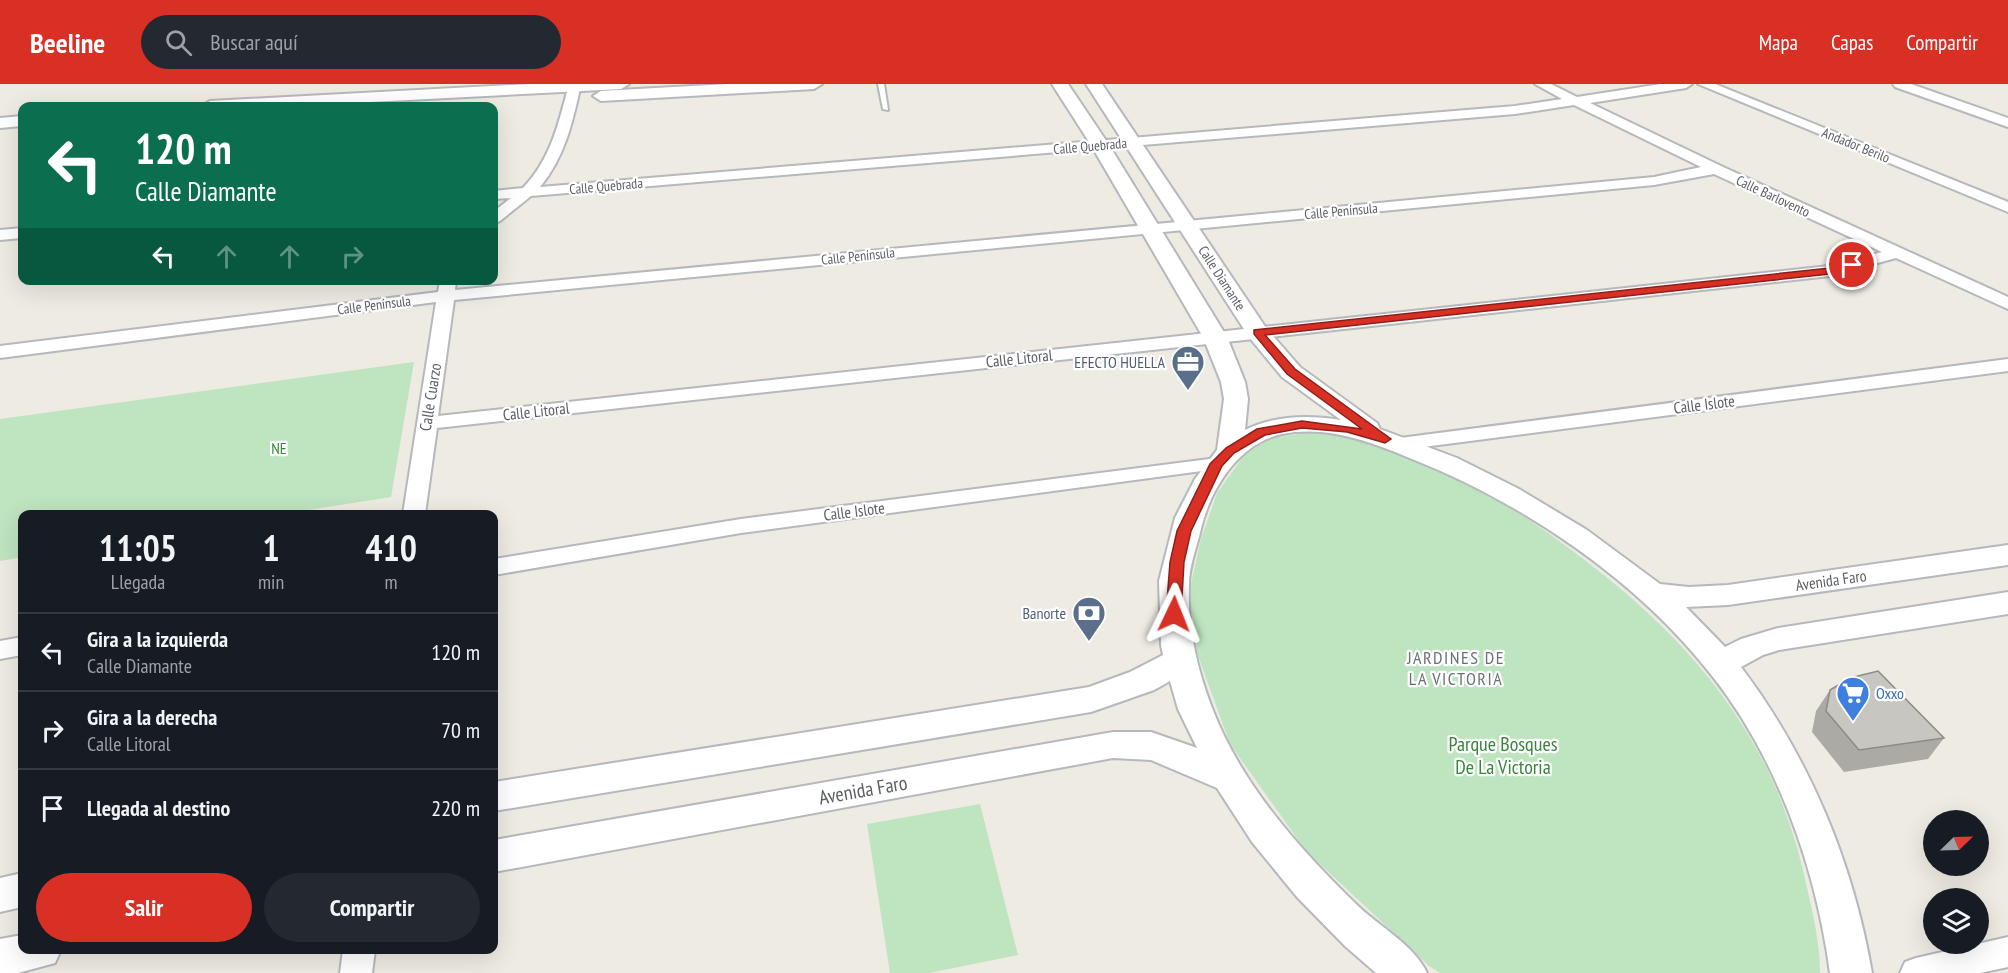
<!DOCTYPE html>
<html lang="es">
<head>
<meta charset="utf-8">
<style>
	:root { --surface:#171b24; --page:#242831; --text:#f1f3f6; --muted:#9ea1a6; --line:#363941; --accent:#d93025 }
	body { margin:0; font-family:"PT Sans Narrow",sans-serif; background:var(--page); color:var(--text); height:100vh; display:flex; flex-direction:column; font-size:22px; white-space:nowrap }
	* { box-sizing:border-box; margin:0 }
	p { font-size:20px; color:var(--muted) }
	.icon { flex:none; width:33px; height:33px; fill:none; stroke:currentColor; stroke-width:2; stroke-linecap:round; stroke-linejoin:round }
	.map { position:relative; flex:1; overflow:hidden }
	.sheet { position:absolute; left:18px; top:426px; width:480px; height:444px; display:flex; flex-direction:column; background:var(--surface); border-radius:12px; box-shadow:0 6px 24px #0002 }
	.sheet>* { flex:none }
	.top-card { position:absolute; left:18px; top:18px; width:480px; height:183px; border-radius:12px; box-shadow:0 6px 24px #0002; background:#0b6e4f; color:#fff; overflow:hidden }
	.needle { width:39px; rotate:67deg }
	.controls { position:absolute; left:1923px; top:726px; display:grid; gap:12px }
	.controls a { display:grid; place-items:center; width:66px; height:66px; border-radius:50%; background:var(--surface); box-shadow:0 6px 24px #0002; font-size:30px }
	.pin { position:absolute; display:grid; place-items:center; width:51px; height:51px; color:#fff; margin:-26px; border:3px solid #fff; border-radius:50%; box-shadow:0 2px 6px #0007 }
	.me { position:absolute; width:66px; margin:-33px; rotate:2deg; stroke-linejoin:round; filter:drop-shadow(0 0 4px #0008) }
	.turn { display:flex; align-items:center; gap:21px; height:126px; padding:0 18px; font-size:27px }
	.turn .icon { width:78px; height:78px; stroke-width:2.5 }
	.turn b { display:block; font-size:42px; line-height:51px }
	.lanes { display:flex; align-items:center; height:57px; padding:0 18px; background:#0003; justify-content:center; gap:30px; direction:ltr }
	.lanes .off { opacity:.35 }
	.eta { display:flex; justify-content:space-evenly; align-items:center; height:102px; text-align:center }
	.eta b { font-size:36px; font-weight:700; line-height:42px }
	.action { display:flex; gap:12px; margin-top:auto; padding:12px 18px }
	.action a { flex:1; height:69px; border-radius:36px; background:var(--accent); color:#fff; font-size:24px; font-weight:700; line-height:69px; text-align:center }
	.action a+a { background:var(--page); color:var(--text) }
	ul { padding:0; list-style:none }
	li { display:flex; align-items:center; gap:18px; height:78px; padding:0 18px; border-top:2px solid var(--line) }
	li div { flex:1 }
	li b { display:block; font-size:22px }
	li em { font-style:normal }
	header { display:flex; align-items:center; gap:36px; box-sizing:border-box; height:84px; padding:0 30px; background:var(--accent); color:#fff }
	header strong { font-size:28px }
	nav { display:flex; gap:33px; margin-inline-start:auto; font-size:21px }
	.search { width:420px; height:54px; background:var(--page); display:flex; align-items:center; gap:15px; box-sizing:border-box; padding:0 21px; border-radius:33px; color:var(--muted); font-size:22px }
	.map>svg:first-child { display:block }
</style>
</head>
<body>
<header>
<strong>Beeline</strong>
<div class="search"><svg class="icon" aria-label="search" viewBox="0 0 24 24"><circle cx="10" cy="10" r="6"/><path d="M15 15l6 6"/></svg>Buscar aquí</div>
<nav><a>Mapa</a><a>Capas</a><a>Compartir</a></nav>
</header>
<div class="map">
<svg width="2008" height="889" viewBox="0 0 2008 889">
	<rect width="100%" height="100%" fill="#edebe2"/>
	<g fill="#bfe4c0">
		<polygon points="414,278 391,413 283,430 22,430 22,473 0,477 0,335"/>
		<path d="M1306,349c12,0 24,-1 36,1 62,8 142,55 193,90 132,91 234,192 270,355 7,32 15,61 15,94h-380l-11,-7 -123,-115 -76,-107 -33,-91 -8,-61 12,-53 16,-46 28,-39 26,-16z"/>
		<polygon points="980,720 1018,871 929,889 890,889 867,740"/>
	</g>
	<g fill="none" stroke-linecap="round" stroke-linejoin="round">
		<defs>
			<polygon id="service" points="878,0 884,0 888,26 883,25"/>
			<g id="minor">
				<path d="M569,0h12c-8,37 -16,73 -41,103l975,-81 47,-7 -27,-15h16l26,13 84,-13h31l-6,4 -96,15 131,63 287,131v12l-112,-51 -66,18 -1393,152 -12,86h-22l33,-212 -436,56v-12l438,-54 2,-12h16l-1,10 1199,-113 47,-10 -127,-62 -59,9 -984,82 -31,25 -6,2v-12l17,-13 -17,1v-8l29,-3c28,-29 36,-66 46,-104zM1714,90l168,78 -53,14 -1391,150 16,-116 1200,-115z"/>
				<polygon points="1698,0 1715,0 2008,118 2008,128"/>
				<polygon points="1893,0 1911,0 2008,34 2008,43 1895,3"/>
				<polygon points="22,144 22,154 0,156 0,146"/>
				<polygon points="2008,275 2008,287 1400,366 1393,364 1390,360 1393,356 1400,354"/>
				<polygon points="1217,374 1224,376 1228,380 1224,384 741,449 494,491 494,475 741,435"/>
				<polygon points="22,553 22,571 0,575 0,557"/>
				<polygon points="2008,853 2008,883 1980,889 1900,889 1905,878 1916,874"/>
				<polygon points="343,866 375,866 372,889 340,889"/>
			</g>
			<g id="tertiary">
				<polygon points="531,0 629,0 621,5 293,22 202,22 210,17"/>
				<polygon points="728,0 822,0 814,5 601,17 593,12 601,7"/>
				<path d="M1052,0h16l41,61 118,192 18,45 3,17 -3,31c30,-15 64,-15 96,-10l-59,-43 -33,-40 -163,-253h16l164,244 34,39 77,56 3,6 77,29 62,31 68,41 73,54 29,3 39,-2 280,-40v20l-280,40 -42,2 39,40 16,-8 37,-11 230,-36v22l-229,36 -16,5 -22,12c68,90 112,195 131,306h-42c-14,-104 -52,-213 -117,-296 -75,-97 -188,-173 -301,-218 -40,-17 -86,-34 -130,-25 -45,10 -73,57 -82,99 -4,16 -11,34 -11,51 -2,42 8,85 23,124 29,76 88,142 146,198 22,21 56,39 69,67h-51l-31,-27 -48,-49 -45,-55 -35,-54 -66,-28 -38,-2 -619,114v-32l619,-108h38l46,16 -19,-39 -8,-28 -16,9 -63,22 -597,99v-29l595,-95 41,-15 33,-17 -2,-10 -2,-64 16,-63 20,-39 22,-29 7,-51 -3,-17 -18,-45 -112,-192z"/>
				<polygon points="22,32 22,42 0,44 0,34"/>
				<polygon points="22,789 22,823 0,828 0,794"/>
				<polygon points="22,851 22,866 61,866 55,879 18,889 0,889 0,855"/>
			</g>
		</defs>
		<use href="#service" stroke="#b5b8bc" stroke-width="4"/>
		<use href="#minor" stroke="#b5b8bc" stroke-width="4"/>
		<use href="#tertiary" stroke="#b5b8bc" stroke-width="4"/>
		<use href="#service" fill="#fff" fill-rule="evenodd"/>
		<use href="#minor" fill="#fff" fill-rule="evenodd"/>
		<use href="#tertiary" fill="#fff" fill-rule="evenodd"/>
	</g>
	<polygon fill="#acaaa5" points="1830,606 1944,654 1928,675 1844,688 1812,648 1816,627"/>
	<polygon fill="#c8c6c0" stroke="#8c8b86" stroke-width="1.5" points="1878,587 1944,654 1859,666 1826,627 1830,606 1850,594"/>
	<polygon fill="#d93025" stroke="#8d1f18" stroke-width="1.5" points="1852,178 1858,181 1856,183 1830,190 1265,251 1295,285 1391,355 1385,359 1347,348 1302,344 1265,351 1234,369 1222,382 1191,447 1184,478 1181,530 1174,535 1166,530 1170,478 1177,447 1210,380 1226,364 1257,345 1302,337 1362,345 1287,290 1254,250 1254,246 1830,184"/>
	<defs>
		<symbol id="office-pin" viewBox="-11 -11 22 30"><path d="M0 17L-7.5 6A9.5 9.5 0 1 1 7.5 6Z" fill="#5c6f8a" stroke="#fff"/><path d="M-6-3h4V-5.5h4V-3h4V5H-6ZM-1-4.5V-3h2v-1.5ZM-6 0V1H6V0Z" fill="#fff"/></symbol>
		<symbol id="bank-pin" viewBox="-11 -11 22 30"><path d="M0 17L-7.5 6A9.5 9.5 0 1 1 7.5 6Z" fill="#5c6f8a" stroke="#fff"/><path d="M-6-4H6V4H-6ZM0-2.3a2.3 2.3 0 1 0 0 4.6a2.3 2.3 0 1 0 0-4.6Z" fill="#fff"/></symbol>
		<symbol id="supermarket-pin" viewBox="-11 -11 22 30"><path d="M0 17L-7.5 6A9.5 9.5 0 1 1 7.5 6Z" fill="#3f7fe0" stroke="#fff"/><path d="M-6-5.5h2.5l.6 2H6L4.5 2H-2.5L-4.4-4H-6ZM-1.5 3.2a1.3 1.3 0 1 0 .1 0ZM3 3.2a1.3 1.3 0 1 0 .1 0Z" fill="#fff"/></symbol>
	</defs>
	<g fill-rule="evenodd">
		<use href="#office-pin" x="1169" y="259" width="38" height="52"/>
		<use href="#bank-pin" x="1070" y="510" width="38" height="52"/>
		<use href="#supermarket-pin" x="1834" y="590" width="38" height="52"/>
	</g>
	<g text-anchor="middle" stroke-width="4.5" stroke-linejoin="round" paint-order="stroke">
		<g font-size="14" fill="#5b5e63" stroke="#fff">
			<text transform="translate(1856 61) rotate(22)" y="5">Andador Berilo</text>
			<text transform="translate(1090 62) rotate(-5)" y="5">Calle Quebrada</text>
			<text transform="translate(606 102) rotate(-5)" y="5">Calle Quebrada</text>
			<text transform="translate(1773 112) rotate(25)" y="5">Calle Barlovento</text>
			<text transform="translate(1341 127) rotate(-5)" y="5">Calle Península</text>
			<text transform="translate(858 172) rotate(-6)" y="5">Calle Península</text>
			<text transform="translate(1222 194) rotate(57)" y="5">Calle Diamante</text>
			<text transform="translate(374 221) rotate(-7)" y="5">Calle Península</text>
		</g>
		<g font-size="16" fill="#5b5e63" stroke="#fff">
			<text transform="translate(1019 274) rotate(-6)" y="6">Calle Litoral</text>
			<text transform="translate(430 313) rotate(-81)" y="6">Calle Cuarzo</text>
			<text transform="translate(1704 320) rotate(-7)" y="6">Calle Islote</text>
			<text transform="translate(536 327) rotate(-6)" y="6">Calle Litoral</text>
			<text transform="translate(854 427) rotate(-7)" y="6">Calle Islote</text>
			<text transform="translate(1831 496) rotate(-8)" y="6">Avenida Faro</text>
		</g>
		<g font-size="16" fill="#4e5e75" stroke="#fff" text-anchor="end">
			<text x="1165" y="284">EFECTO HUELLA</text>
			<text x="1066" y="535">Banorte</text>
		</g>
		<g font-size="16" fill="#38843d" stroke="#fff">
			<text x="279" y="370">NE</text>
		</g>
		<g font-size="16" fill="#366cbe" stroke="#fff" text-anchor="start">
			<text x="1876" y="615">Oxxo</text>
		</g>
		<g font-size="18" letter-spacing="1.5" fill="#6c7075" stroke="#fff">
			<text x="1456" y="580">JARDINES DE<tspan x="1456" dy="21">LA VICTORIA</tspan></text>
		</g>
		<g font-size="20" fill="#38843d" stroke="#fff">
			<text x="1503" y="667">Parque Bosques<tspan x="1503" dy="23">De La Victoria</tspan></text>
		</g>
		<g font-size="20" fill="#5b5e63" stroke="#fff">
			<text transform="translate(863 706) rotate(-10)" y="7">Avenida Faro</text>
		</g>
	</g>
</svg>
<div class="controls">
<a><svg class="needle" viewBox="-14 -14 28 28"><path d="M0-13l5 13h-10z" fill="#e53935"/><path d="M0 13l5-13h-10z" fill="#9ea1a6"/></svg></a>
<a><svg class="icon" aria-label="layers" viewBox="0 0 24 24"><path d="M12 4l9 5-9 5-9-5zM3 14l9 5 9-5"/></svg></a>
</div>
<div class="pin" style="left:1852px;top:181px;background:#d93025"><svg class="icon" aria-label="arrive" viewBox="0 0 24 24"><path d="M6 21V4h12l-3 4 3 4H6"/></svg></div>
<svg class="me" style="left:1174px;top:530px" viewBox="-20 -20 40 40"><path d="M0-17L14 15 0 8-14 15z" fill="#d93025" stroke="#fff" stroke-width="4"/></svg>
<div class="top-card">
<div class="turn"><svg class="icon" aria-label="left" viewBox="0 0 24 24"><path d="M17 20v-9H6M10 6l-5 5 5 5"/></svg><div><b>120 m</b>Calle Diamante</div></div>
<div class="lanes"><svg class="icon" aria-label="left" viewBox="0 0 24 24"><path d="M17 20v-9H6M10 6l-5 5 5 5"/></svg><svg class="icon off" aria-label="ahead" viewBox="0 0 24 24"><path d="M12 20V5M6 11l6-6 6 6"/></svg><svg class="icon off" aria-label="ahead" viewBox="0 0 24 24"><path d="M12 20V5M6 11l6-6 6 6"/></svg><svg class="icon off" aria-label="right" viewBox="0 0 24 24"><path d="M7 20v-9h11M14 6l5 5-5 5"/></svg></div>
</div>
<section class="sheet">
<div class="eta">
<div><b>11:05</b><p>Llegada</p></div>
<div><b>1</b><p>min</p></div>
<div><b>410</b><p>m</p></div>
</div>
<ul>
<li><svg class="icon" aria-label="left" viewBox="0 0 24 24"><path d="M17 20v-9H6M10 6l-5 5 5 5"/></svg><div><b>Gira a la izquierda</b><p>Calle Diamante</p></div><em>120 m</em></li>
<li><svg class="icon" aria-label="right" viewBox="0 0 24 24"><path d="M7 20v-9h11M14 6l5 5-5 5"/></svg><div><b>Gira a la derecha</b><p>Calle Litoral</p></div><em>70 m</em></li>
<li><svg class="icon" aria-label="arrive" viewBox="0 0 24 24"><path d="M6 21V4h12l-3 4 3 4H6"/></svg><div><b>Llegada al destino</b></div><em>220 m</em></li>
</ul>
<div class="action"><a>Salir</a><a>Compartir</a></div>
</section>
</div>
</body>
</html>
